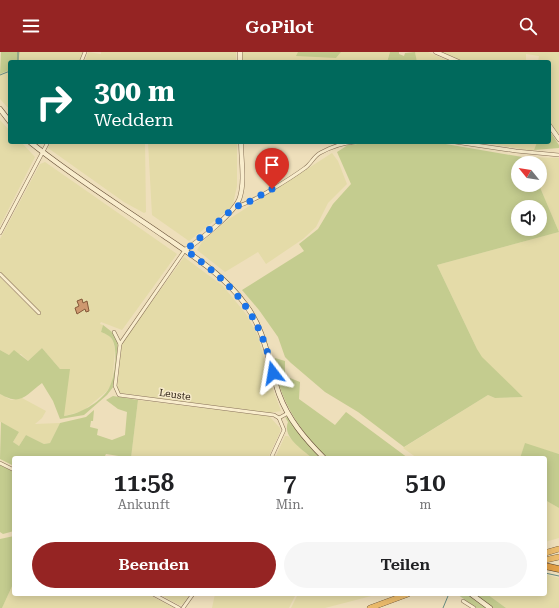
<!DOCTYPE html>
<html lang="de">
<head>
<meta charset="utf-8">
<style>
	:root { --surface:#fff; --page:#f6f6f6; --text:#202124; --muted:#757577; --accent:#952423 }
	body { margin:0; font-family:"Roboto Serif",serif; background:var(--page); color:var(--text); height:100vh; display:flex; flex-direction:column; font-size:15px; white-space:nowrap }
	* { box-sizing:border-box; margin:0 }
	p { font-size:13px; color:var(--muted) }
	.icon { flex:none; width:22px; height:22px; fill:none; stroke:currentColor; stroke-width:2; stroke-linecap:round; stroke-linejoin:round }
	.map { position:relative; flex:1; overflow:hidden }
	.panel { position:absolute; left:12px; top:404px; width:535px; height:140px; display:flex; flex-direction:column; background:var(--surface); border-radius:4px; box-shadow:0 2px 10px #0003 }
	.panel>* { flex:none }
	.hud { position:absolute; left:8px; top:8px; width:543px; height:84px; border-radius:4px; box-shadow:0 2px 10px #0003; background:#00695c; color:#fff; overflow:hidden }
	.needle { width:26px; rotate:300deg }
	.tools { position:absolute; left:511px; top:104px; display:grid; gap:8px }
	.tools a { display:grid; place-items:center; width:36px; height:36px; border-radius:50%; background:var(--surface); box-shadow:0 2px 10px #0003; font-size:20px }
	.pin { position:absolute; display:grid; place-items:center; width:34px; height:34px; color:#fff; margin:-41px -17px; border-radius:50% 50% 50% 0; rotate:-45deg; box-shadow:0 0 4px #0007 }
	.pin .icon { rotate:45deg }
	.me { position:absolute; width:44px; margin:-22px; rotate:346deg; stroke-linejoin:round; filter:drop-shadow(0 0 3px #0008) }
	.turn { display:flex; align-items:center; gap:14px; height:84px; padding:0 20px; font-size:18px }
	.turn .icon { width:52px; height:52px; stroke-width:2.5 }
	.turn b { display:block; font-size:28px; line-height:34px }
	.eta { display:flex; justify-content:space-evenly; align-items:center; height:68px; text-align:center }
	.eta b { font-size:24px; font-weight:600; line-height:28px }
	.primary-button { display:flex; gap:8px; margin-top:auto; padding:8px 20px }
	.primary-button a { flex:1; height:46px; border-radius:24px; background:var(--accent); color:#fff; font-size:16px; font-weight:600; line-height:46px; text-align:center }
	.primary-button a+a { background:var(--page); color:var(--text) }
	header { display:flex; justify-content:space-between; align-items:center; height:52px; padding:0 20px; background:var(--accent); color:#fff; font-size:18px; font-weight:600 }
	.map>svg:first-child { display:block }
</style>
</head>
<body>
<header><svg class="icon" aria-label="menu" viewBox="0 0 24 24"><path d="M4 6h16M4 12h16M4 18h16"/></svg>GoPilot<svg class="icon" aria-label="search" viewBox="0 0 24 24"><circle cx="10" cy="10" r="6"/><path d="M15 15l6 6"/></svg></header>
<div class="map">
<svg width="559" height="556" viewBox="0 0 559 556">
	<rect width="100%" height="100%" fill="#eedfbb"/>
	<g fill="#e4dba8">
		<polygon points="20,0 83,0 79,10 18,10"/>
		<polygon points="88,0 101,2 101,0 236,0 236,10 85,10"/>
		<polygon points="242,0 298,0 336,6 341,0 390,0 387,9 389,10 242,10"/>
		<polygon points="415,0 428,0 451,10 417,10"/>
		<polygon points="441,0 559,0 559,83 549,69 549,10 538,10 539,4 526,2 526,10 464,10"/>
		<polygon points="10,18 10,58 0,47 0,22"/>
		<polygon points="0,68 10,79 10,90 21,90 35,105 0,174"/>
		<polygon points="51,90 145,90 146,160 144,161 124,150 48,96"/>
		<polygon points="148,90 237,90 237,134 233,152 229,157 189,189 152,163"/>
		<polygon points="480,90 537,90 534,98 528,98"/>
		<polygon points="332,101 338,109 347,132 328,151 316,175 303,187 266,212 258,200 225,220 197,198 202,190 229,167"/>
		<polygon points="528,105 559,106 559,402 525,392 520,406 417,406 403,396 488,343 495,346 523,345 481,305 477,297 437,213 559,180 539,133 540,111 530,111"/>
		<polygon points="45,110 177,202 122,278 101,270 100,272 103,273 101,280 109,283 113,289 115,298 112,331 107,339 83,359 64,364 60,317 42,296 28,309 21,302 9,303 0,298 0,225 35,260 38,262 39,260 0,220 0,187 40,112"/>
		<polygon points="184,205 223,234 246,262 258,284 270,329 281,359 269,361 120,341 117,336 122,291"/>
		<polygon points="0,342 11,348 22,346 46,359 42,366 35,372 60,371 50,391 44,392 26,383 19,394 13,390 19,380 0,370"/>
		<polygon points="138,348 269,364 280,376 280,380 268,406 131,406"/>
		<polygon points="285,384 288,384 312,406 275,406"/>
		<polygon points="545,448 559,456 559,486 545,490"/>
		<polygon points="545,522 559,526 559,556 506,556 487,542 545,542"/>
		<polygon points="14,530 14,542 148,542 174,556 2,556"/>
		<polygon points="159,542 190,542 183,552 179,553"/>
		<polygon points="215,542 296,542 289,556 212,556"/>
		<polygon points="298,542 379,542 325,556 291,556"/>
	</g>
	<g fill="#c4cc8f" fill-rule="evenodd">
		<polygon points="1,0 20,0 18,10 10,10 10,18 0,22"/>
		<polygon points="298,0 341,0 336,6 296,4"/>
		<polygon points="390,0 399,0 399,2 404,4 405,1 415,0 417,10 387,10"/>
		<polygon points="549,78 559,93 559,96 534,98 537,90 549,90"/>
		<path d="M376,90h58l94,16 2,5h-12v22h21l20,47 -122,33 40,84 5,8 41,40 -28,1 -7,-3 -84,52 -46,-35 -33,-20 -34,-29 -6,-6 -7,-20 -19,-27 -17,-20 62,-39 -5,-7 19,-15 15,-25 18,-20 -14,-32 11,-7zM518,155h22v22h-22z"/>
		<path d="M103,273l9,7 6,10 -4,44 -7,9 -23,20 -24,4 -7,-18 -11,-18c-17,13 -21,23 -42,11v-44l9,5 5,-5 14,11 14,-13 18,21h10l-6,47c16,-2 35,-13 44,-26 7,-11 10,-37 5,-49 -2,-5 -7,-7 -12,-9z"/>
		<path d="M275,306l10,3v15l15,6 -1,17 36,26 11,-13 62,46h-82c-29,-31 -43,-54 -54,-96z"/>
		<polygon points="113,344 138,348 131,406 106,402 104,406 14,406 14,414 0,407 1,370 19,380 13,390 19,394 26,383 44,392 50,391 60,371 86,365 94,358 93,369 91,369 90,375 98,377 97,383 112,388 125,383 127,360 118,357 106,348"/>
		<path d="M285,365l4,1 15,22 17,18h-9c-10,-9 -30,-21 -24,-36z"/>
		<polygon points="525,391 559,402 559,456 545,448 545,406 520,406"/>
		<polygon points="0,413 14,420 14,479 3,482 0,480"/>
		<polygon points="14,484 14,530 2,556 0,556 0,487"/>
		<polygon points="457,542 467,542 486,556 476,556"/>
		<polygon points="474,542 487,542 506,556 493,556"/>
	</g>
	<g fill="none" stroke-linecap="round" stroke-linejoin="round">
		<g stroke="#678c83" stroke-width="1">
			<polyline points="18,10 18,0"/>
			<polyline points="0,23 10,19"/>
			<polyline points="545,521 559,524"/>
			<polyline points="443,556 448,544"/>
		</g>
	</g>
	<polygon fill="#ce986f" stroke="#85593a" points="82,247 83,251 87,249 89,259 86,260 85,257 77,262 75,256 79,254 77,249"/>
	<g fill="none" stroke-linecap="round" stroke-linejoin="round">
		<defs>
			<g id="minor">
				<polyline points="81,10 85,0"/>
				<polyline points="455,90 516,99 559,103"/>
				<path d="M236,154c12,0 58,-30 69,-38 6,-4 9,-12 15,-15 11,-6 23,-10 35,-11"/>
				<polyline points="0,181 48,90"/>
				<polyline points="185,198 120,292 115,334 119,343 274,363 279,366 284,378 271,406"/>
				<polyline points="0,222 39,261"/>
				<polyline points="114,280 120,292"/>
				<polyline points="279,366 288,361"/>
				<polyline points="0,411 14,418"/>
				<polyline points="153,542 179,556"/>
				<polyline points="463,549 474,556"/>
				<polyline points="183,556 193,542"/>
			</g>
			<g id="tertiary">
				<polyline points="240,0 240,10"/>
				<polyline points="436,0 459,10"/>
				<polyline points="549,73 559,87"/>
				<path d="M185,198c14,-9 51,-38 55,-53 5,-17 1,-37 1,-55"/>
			</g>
			<g id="secondary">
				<polyline points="0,57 10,70"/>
				<path d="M30,90c42,34 89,63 134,94 29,20 60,39 81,68 21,27 23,59 34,90 9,25 26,45 45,64"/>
				<polyline points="471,542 490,556"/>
			</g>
			<g id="trunk">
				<polyline points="545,501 559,497"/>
				<polyline points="545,508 559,505"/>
				<polyline points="370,556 408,542"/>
			</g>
			<polyline id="motorway" points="545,514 559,517"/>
		</defs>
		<use href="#minor" stroke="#856f55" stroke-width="4"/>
		<use href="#tertiary" stroke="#856f55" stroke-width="5"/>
		<use href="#secondary" stroke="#675038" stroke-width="5.5"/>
		<use href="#trunk" stroke="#523d2a" stroke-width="6"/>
		<use href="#motorway" stroke="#523d2a" stroke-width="7"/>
		<use href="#minor" stroke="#f9edcd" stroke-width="3"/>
		<use href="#tertiary" stroke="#f9edcd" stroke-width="4"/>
		<use href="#secondary" stroke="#f9edcd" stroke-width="4.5"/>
		<use href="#trunk" stroke="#ebbb6c" stroke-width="5.5"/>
		<use href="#motorway" stroke="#e2a047" stroke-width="6"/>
	</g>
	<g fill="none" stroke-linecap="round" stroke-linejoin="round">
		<path stroke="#1a73e8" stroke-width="7" stroke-dasharray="0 12.6" d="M272,137l-29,16 -7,1 -50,44c49,37 73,61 87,123"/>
	</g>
	<g text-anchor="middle" stroke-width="3" stroke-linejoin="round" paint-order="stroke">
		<g font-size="10" fill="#34271a" stroke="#f6eaca">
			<text transform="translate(175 342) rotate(8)" y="4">Leuste</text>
		</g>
	</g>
</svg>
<div class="tools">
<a><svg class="needle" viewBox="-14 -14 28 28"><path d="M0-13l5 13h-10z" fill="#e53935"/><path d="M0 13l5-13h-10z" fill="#757577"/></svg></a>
<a><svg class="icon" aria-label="sound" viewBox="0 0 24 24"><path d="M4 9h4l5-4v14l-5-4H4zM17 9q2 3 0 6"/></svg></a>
</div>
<div class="pin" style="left:272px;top:137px;background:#d93025"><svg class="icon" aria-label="arrive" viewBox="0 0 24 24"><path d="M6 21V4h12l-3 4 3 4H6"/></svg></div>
<svg class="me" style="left:273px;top:321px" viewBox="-20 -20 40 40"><path d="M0-17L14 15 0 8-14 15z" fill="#1a73e8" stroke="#fff" stroke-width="4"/></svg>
<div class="hud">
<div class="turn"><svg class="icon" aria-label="right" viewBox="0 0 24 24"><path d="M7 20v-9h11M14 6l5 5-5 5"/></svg><div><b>300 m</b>Weddern</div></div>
</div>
<section class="panel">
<div class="eta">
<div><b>11:58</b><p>Ankunft</p></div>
<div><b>7</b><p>Min.</p></div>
<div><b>510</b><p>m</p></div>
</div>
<div class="primary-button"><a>Beenden</a><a>Teilen</a></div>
</section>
</div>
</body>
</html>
